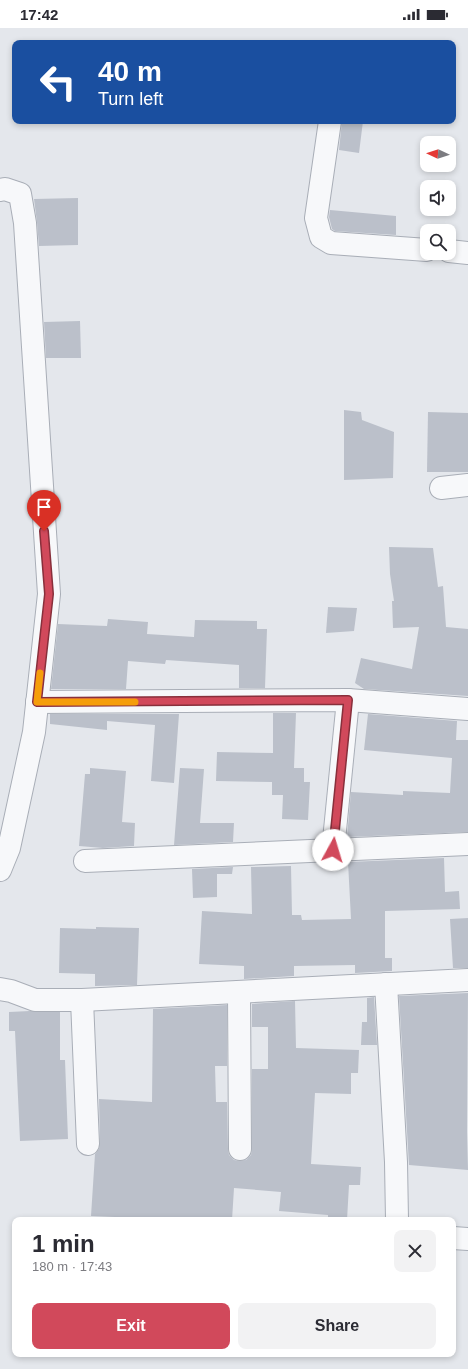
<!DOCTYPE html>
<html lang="en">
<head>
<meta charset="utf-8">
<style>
	:root { --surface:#fff; --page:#f2f2f3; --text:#2b2b33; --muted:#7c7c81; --accent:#d1495b }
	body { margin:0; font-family:Helvetica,sans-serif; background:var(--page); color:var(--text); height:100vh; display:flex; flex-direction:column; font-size:15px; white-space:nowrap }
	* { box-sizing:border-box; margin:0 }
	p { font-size:13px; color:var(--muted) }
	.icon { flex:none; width:22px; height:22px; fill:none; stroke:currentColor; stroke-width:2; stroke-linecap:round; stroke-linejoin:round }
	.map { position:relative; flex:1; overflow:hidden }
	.drawer { position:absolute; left:12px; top:1189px; width:444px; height:140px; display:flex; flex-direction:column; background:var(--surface); border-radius:8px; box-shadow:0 2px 6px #0003 }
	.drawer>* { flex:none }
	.guide { position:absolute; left:12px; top:12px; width:444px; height:84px; border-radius:8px; box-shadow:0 2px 6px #0003; background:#1a4fa0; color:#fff; overflow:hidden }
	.needle { width:26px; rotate:274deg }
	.controls { position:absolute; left:420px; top:108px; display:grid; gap:8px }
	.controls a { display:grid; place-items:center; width:36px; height:36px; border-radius:8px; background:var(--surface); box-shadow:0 2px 6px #0003; font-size:20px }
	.pin { position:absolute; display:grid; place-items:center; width:34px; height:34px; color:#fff; margin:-41px -17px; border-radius:50% 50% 50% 0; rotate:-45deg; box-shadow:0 0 4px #0007 }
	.pin .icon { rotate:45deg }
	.me { position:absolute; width:44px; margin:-22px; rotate:6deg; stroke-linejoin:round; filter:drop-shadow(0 0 3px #0008) }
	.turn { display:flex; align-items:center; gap:14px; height:84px; padding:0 20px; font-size:18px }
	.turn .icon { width:52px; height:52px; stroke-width:2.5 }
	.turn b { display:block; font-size:28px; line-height:34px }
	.round { display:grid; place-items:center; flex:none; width:42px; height:42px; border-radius:8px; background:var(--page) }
	.overview { display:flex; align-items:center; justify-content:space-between; height:68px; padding:0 20px }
	h1 { font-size:24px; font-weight:700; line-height:30px }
	.button { display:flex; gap:8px; margin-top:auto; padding:8px 20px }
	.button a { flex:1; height:46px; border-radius:8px; background:var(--accent); color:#fff; font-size:16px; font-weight:700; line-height:46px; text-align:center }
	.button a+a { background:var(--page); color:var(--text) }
	.status { display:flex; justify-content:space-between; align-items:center; height:28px; padding:0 20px; background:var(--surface); direction:ltr }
	.status svg { height:11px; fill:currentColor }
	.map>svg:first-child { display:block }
</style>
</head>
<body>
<div class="status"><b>17:42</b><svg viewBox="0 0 49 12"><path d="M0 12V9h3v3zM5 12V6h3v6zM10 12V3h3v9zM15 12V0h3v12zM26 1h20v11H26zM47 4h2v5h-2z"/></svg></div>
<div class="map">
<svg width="468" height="1341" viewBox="0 0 468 1341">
	<rect width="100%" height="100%" fill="#e4e7ec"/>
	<g fill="#bbc0ca">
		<polygon points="342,93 363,93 359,125 339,122"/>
		<polygon points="78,170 78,217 39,218 37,194 34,171"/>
		<polygon points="330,182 396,188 396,207 335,203 332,201 329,189"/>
		<polygon points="80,293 81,330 46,330 44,294"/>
		<polygon points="344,382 361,384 362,392 394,404 393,450 344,452"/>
		<polygon points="428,384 468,385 468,444 427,444"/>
		<polygon points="389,519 433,520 438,559 443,558 446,599 468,601 468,668 364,661 355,655 361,630 412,641 419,599 393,600 392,573 394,573 390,546"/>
		<polygon points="328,579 357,580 354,603 326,605"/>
		<polygon points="108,591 148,594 147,606 194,609 195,592 257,593 257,601 267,601 265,660 239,660 239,637 166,632 165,636 128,633 126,661 51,661 58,596 107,598"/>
		<polygon points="273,685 296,685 294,740 304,740 304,754 310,754 308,792 282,791 283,767 272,767 272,754 216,753 217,724 273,725"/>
		<polygon points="50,686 179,686 174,755 151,753 155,697 107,693 107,702 50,696"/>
		<polygon points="368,686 457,693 456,712 468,712 468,804 347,809 351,764 403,767 403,763 450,765 452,730 364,722"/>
		<polygon points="90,740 126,743 122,794 135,795 134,818 103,820 79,818 85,746 90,746"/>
		<polygon points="180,740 204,741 200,795 234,795 233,814 174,817"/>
		<polygon points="444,830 445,864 459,863 460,881 385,883 385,930 392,930 392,943 355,945 355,937 294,938 294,948 244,951 244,938 199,936 202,883 252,886 251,839 291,838 292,887 301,887 302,892 351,891 348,834"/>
		<polygon points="233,839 232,846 217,846 217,869 193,870 192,841"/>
		<polygon points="468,890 468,940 453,940 450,891"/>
		<polygon points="96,899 139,900 137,957 95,958 95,946 59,945 60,900 96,901"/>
		<polygon points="468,965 467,1104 468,1142 409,1137 399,968"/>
		<polygon points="374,969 377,1017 361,1017 362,994 367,994 367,970"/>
		<polygon points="295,973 296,1020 359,1022 358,1045 351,1045 351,1066 315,1065 311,1136 361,1139 360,1157 349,1157 347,1192 328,1192 328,1187 279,1183 281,1164 234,1160 232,1192 184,1192 91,1188 95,1126 99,1121 100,1115 99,1071 152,1074 153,981 227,977 227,1038 215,1038 216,1074 227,1074 228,1121 229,1127 234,1132 240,1133 246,1132 251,1127 252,1121 252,1041 268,1041 268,999 252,999 252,976"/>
		<polygon points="30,983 60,984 60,1032 65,1032 68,1111 20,1113 15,1003 9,1003 9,984"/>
	</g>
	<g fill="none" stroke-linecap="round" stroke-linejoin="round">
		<defs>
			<g id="minor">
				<polyline points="330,93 316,190 321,209 331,215 427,222"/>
				<polyline points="0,162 5,161 20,166 25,195 49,566 34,704 9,820 0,842"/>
				<polyline points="449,223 468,225"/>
				<polyline points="441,460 468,457"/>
				<polyline points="37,674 348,672 468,681"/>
				<polyline points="333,822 348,672"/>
				<polyline points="85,833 468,816"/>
				<polyline points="386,956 396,1134 397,1192"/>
				<polyline points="0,961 11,963 35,972 82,972 468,952"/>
				<polyline points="239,964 240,1121"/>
				<polyline points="82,972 88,1116"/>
				<polyline points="453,1210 468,1211"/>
			</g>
		</defs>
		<use href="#minor" stroke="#a9aeb7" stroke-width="24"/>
		<use href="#minor" stroke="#f7f8fa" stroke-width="22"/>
	</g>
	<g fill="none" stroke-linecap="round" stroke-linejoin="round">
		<defs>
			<polyline id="route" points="44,503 49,566 37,674 348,672 333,822"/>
		</defs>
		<use href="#route" stroke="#882f3b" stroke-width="10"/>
		<use href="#route" stroke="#d1495b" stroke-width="7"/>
		<polyline stroke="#f59e0b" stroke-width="7" points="40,645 37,674 135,674"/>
	</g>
</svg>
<div class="controls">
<a><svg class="needle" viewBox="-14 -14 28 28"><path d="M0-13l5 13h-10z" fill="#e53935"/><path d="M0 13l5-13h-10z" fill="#7c7c81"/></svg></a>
<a><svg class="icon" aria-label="sound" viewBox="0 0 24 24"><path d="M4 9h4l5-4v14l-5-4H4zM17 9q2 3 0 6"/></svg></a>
<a><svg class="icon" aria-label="search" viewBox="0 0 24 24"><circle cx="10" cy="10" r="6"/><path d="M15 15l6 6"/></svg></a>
</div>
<div class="pin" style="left:44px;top:503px;background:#d93025"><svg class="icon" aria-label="arrive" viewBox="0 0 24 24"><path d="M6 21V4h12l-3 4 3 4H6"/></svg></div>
<svg class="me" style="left:333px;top:822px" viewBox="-20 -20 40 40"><circle r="19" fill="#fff"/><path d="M0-13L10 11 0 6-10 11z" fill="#d1495b"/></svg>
<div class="guide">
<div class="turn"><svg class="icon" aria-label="left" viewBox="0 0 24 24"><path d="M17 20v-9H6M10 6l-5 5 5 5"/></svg><div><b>40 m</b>Turn left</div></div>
</div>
<section class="drawer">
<div class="overview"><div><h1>1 min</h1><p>180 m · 17:43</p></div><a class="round"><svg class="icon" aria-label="close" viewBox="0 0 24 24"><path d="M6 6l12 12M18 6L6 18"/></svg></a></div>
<div class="button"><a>Exit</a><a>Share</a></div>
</section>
</div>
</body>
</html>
